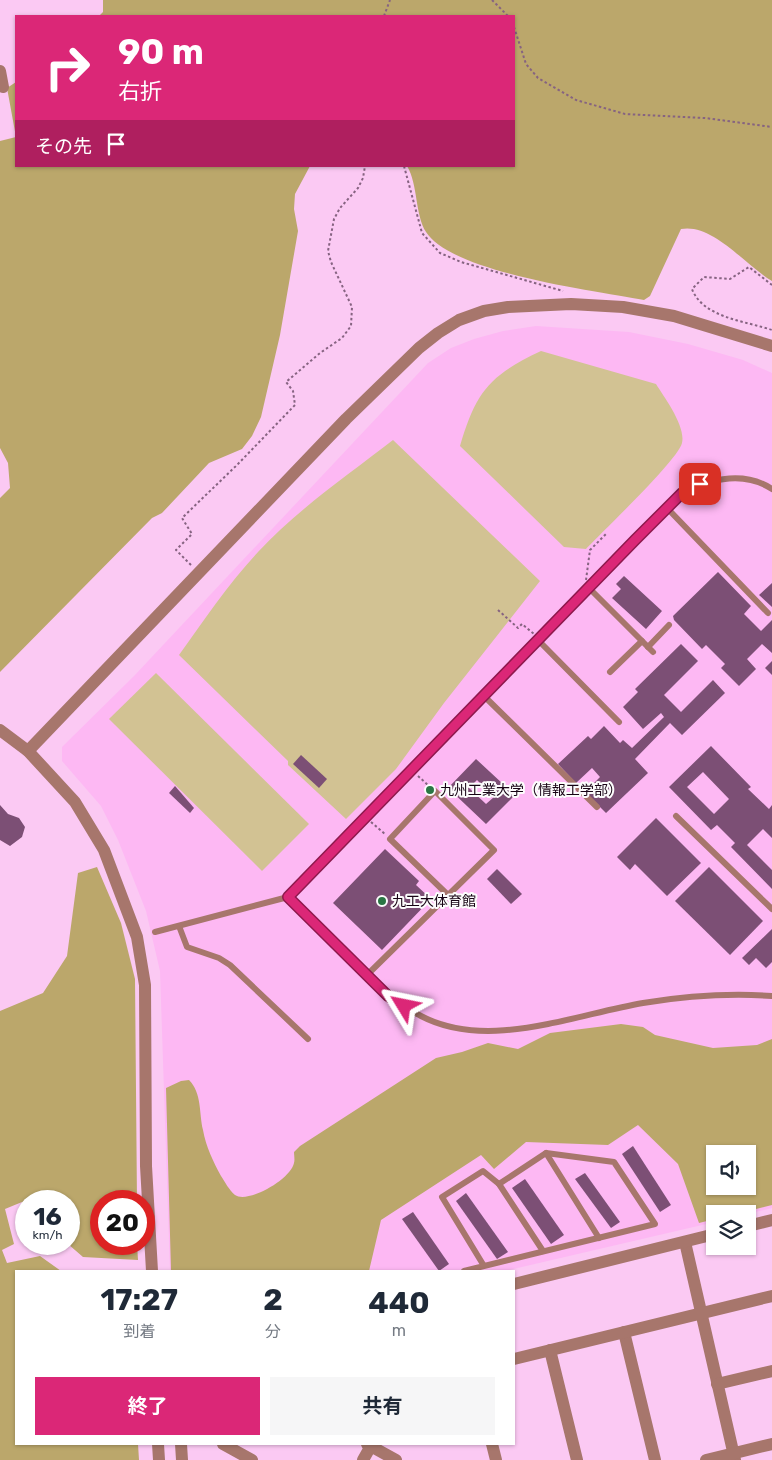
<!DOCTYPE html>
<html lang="ja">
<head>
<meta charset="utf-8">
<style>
	:root { --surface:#fff; --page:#f6f6f7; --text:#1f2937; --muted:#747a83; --accent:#db2777 }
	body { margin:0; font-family:Rubik,"Noto Sans JP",sans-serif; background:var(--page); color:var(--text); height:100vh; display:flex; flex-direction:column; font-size:19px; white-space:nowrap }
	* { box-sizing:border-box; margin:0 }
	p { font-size:16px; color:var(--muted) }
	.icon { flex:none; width:28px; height:28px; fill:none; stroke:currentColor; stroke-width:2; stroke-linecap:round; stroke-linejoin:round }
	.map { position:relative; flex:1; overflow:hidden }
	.sheet { position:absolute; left:15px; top:1270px; width:500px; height:175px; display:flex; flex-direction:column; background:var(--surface); border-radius:0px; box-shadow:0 1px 4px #0004 }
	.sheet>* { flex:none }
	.hud { position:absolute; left:15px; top:15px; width:500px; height:152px; border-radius:0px; box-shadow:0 1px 4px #0004; background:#db2777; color:#fff; overflow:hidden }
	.controls { position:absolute; left:706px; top:1145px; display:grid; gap:10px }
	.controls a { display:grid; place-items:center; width:50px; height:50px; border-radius:0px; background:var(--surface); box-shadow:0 1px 4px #0004; font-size:25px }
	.speed { position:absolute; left:15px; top:1190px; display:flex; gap:10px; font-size:25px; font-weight:700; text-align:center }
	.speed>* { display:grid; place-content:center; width:65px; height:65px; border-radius:50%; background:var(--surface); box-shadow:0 1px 4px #0004; line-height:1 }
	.speed small { font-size:12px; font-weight:400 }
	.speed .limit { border:8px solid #d22; background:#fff; color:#111 }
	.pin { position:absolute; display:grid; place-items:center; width:42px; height:42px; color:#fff; margin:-21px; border-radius:10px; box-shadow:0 2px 8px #0006 }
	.me { position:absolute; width:55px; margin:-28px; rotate:305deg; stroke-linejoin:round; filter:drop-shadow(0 0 4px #0008) }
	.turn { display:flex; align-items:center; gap:18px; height:105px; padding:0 20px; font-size:22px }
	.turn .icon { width:65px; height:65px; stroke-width:2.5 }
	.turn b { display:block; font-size:35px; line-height:42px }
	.then { display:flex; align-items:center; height:48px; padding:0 20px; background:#0003; gap:10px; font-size:19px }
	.eta { display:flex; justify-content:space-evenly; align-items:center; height:85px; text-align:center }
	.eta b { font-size:30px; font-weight:700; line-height:35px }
	.cta { display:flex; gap:10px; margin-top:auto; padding:10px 20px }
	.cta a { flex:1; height:58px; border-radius:0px; background:var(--accent); color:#fff; font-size:20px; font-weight:700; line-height:58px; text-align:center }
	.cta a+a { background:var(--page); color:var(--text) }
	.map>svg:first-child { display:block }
</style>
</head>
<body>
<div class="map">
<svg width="772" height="1460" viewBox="0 0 772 1460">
	<rect width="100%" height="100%" fill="#fbc9f3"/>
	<path fill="#fdb8f3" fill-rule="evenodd" d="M536,326l93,6 59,12 55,16 29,13v835l-25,6h-32v8l-210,49h-335l-10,-300 -14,-60 -28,-71 -17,-34 -39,-45v-14l72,-71 294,-313 23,-15 23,-9 29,-8zM715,1154h33v32h-33z"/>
	<g fill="#d2c293">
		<path d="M541,351l115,33c8,13 30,42 26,59 -4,17 -80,89 -96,106l-22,-2 -104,-101c16,-55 30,-71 81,-95z"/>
		<path d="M393,440l147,141 -96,122 -48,66 -50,50 -58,-54v-4l-109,-106c25,-35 50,-72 79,-103 40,-43 90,-77 135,-112z"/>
		<polygon points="156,673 309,824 262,871 109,719"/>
	</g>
	<g fill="#bba76b" fill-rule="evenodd">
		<path d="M103,0h669v281c-26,-15 -59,-58 -91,-52l-31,67 -6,4c-48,-9 -192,-27 -218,-68 -11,-17 -8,-48 -19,-66h107v-150h-415l4,-4z"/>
		<polygon points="16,82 16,166 310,166 295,194 294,209 298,231 280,335 261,417 252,436 242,449 209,463 162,513 152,518 0,672 0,498 10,488 8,463 0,448 0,141 16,137 7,88"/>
		<polygon points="97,867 121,923 135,979 137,1201 101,1201 101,1244 137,1244 138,1260 83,1257 68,1244 69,1201 26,1201 26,1207 22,1202 5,1209 14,1244 2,1250 7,1263 40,1256 61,1271 16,1271 16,1444 138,1444 139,1460 0,1460 0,1011 43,993 67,956 78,873"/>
		<path d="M621,1024l22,3 12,8 58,13 44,-3 15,-6v166l-36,9h-21v5l-16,4 -21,-59 -40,-39 -30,20 -82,-3 -32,27 -13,-14 -100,65 -12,51h-198l-5,-183 15,-7 8,-1c13,13 10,33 14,50 3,17 10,31 18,46 4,6 8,14 14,19 13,9 56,-16 59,-32 1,-3 0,-8 0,-11l6,-6 136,-88 26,-6 26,-9 30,6 32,-16zM715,1154h33v32h-33z"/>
	</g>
	<g fill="#7c4f75" fill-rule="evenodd">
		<polygon points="718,572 751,606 744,614 761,631 772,620 772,653 762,644 747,659 756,669 739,686 721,668 725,664 706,645 702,649 674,620 673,616"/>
		<polygon points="624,576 662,611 646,629 612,598 621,589 616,584"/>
		<polygon points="772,583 772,607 759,595"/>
		<polygon points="681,644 698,661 664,695 681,712 713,680 725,693 682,735 670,723 635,759 648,773 606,813 585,792 600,777 592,768 576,783 558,764 588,736 591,739 604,726 620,743 623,740 632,748 664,717 661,713 643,729 623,707 638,692 635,689"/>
		<polygon points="772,661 772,675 765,668"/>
		<path d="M711,746l40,41 -3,2 21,20 3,-4v33l-9,-9 -16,16 25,25v19l-41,-42 4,-4 -18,-18 -6,5 -42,-43zM703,772l26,27 -15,15 -27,-27z"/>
		<polygon points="301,755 327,779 319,788 293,764"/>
		<path d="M476,759l39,36 -29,29 -38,-36zM477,780l17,17 -8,7 -17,-16z"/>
		<polygon points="175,786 194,808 190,813 169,793"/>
		<polygon points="0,805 8,814 19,818 25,827 22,837 10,846 0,840"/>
		<polygon points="656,818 701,863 667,896 635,864 630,870 617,857"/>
		<polygon points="385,849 419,881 416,885 431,899 382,950 333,903"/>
		<polygon points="709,867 763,921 730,955 675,901"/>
		<polygon points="497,869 522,894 511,904 487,879"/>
		<polygon points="772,929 772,962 766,968 756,958 749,965 742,958"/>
		<polygon points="633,1146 671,1205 660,1212 622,1154"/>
		<polygon points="585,1173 620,1222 611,1228 575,1179"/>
		<polygon points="525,1179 564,1235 551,1244 512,1188"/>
		<polygon points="466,1193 508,1252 497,1259 456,1201"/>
		<polygon points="413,1212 449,1264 439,1271 402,1219"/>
	</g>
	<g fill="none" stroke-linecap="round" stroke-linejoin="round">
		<g stroke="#866381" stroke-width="2" stroke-dasharray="2.5 2.5" stroke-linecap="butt">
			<polyline points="492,0 508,16"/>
			<polyline points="384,16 390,0"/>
			<polyline points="514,27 526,64 538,78 576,100 625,114 705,118 772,127"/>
			<polyline points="404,166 422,233 440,253 461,262 563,291"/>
			<path d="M772,285l-23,-18 -19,12 -26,-2 -12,12c11,29 54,32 80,41"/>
			<polyline points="191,565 176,550 192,534 182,518 237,465 295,405 293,391 286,382 320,353 342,338 351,326 352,307 331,262 328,251 334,219 340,208 358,188 363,178 365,166"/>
			<polyline points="586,580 590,550 606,534"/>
			<polyline points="498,610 518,628 522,624 534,634"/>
			<polyline points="418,776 429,786"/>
			<polyline points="371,822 385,834"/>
		</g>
		<g stroke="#a7766c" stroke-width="6">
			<polyline points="667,508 768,613"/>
			<polyline points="589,588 653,652"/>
			<polyline points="538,640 619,722"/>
			<polyline points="648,647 669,625"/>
			<polyline points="610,672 642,641"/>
			<polyline points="484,696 597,807"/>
			<polyline points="676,816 772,909"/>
			<path d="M288,897c39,38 86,95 133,119 67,35 152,-1 222,-13 43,-7 86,-10 129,-7"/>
			<polyline points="179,926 187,947 219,958 230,965 308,1039"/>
			<path d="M155,932l133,-35 394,-404c28,-14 61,-23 90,-4"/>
			<polyline points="367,975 494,850 435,791 390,839 449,896"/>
			<polyline points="546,1153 599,1238"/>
			<polyline points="499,1184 543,1251"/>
			<polyline points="464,1271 655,1224 614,1162 546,1153 499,1184 483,1171 442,1197 484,1266"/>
		</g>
		<g stroke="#a7766c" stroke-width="12">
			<polyline points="0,71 3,87"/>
			<polyline points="685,1242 735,1460"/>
			<polyline points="624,1332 655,1460"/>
			<polyline points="550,1350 577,1460"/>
			<polyline points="514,1359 772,1296"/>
			<polyline points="717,1384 772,1371"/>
			<polyline points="181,1444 182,1460"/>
			<polyline points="223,1444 252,1460"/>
			<polyline points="367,1444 396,1460"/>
			<polyline points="492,1444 496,1460"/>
			<polyline points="363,1460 372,1444"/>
			<polyline points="706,1460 772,1444"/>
		</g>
		<g stroke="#a7766c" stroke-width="12">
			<polyline points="0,730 28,751 75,802 104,850 137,937 145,985 146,1166 152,1271"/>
			<polyline points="28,751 346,419 419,348 438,333 459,320 484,311 508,307 571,304 623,307 674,316 772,346"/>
			<polyline points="748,1226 772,1220"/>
			<polyline points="514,1284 715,1234"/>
			<polyline points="158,1444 159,1460"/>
		</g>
	</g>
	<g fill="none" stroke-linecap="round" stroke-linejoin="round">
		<defs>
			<polyline id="route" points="404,1006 388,996 288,897 635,540 682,493 700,484"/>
		</defs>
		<use href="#route" stroke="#8e194d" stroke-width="12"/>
		<use href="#route" stroke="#db2777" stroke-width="9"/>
	</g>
	<g fill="#2a7644" stroke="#fcfcfc" stroke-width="2">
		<circle cx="430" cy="790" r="5"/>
		<circle cx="382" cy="901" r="5"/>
	</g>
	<g text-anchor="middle" stroke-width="4" stroke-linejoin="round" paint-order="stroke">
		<g font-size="14" fill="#170314" stroke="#fcfcfc" text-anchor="start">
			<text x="440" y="795">九州工業大学（情報工学部）</text>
			<text x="392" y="906">九工大体育館</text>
		</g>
	</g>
</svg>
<div class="controls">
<a><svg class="icon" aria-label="sound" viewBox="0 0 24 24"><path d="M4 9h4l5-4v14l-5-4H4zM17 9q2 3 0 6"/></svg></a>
<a><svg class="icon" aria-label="layers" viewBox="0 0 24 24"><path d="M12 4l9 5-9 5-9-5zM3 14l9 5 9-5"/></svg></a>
</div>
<div class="speed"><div>16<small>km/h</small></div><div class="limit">20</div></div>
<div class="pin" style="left:700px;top:484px;background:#d93025"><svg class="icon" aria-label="arrive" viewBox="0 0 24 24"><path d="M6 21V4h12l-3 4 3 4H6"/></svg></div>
<svg class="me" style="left:404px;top:1006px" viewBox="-20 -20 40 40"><path d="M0-17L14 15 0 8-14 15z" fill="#db2777" stroke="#fff" stroke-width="4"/></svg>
<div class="hud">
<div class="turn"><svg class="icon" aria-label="right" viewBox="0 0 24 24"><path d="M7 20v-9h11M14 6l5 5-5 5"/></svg><div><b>90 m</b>右折</div></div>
<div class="then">その先<svg class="icon" aria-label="arrive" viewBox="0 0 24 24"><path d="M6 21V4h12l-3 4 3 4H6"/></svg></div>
</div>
<section class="sheet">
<div class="eta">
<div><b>17:27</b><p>到着</p></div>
<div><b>2</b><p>分</p></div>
<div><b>440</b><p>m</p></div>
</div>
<div class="cta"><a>終了</a><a>共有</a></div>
</section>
</div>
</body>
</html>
